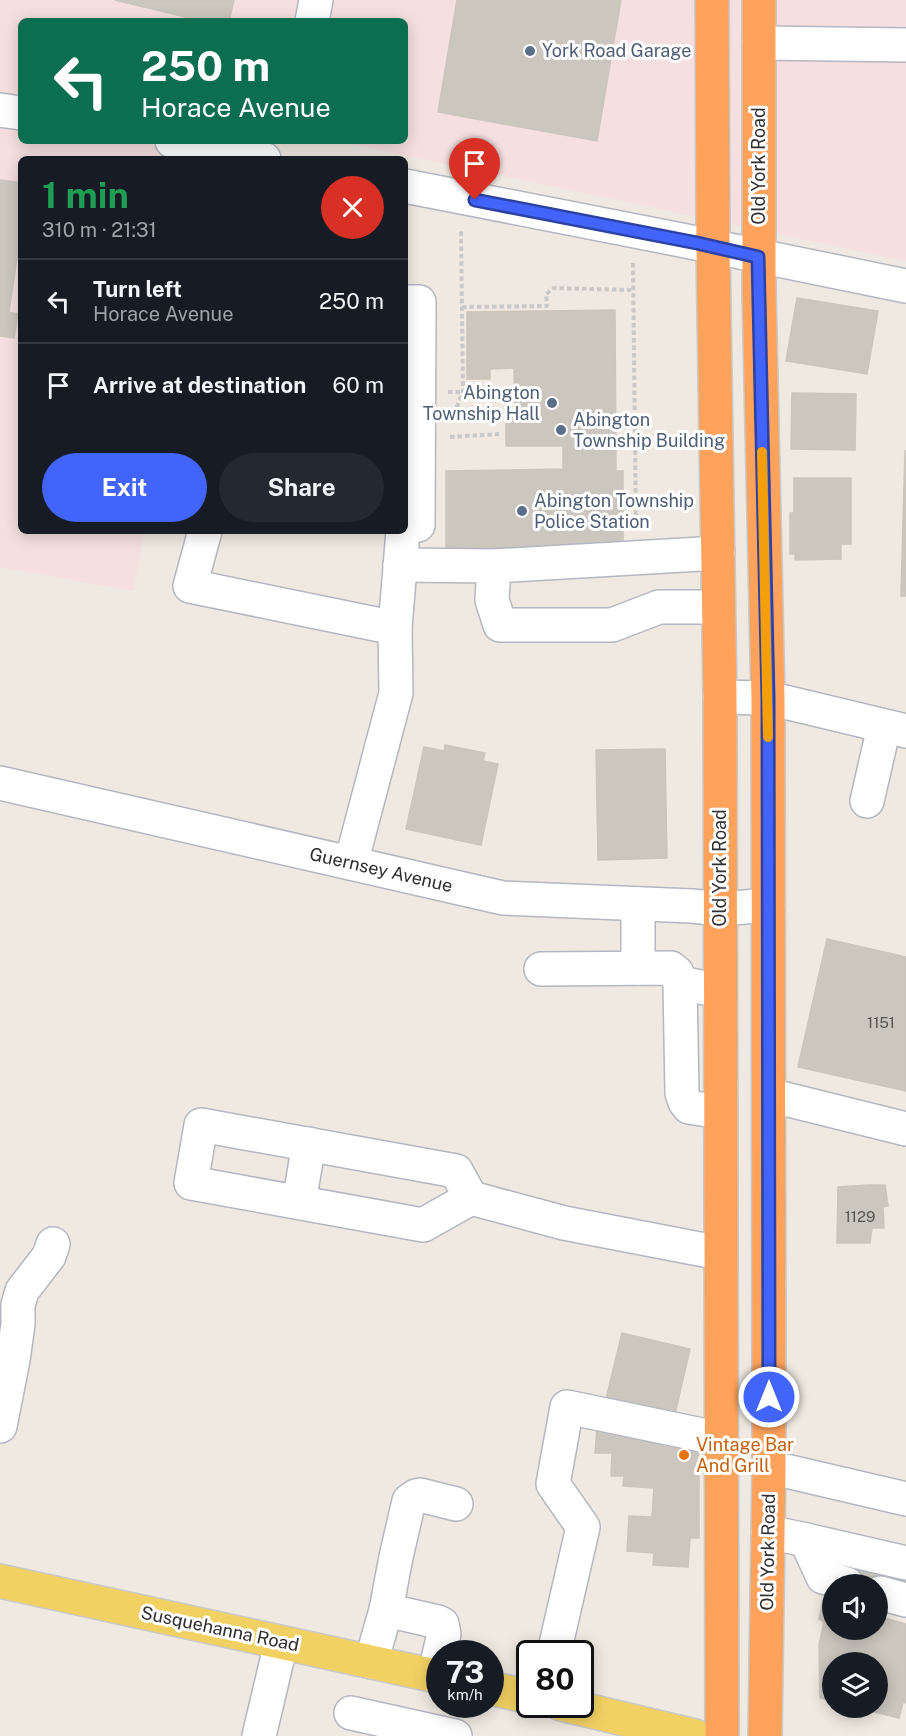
<!DOCTYPE html>
<html lang="en">
<head>
<meta charset="utf-8">
<style>
	:root { --surface:#171b24; --page:#242831; --text:#f1f3f6; --muted:#9ea1a6; --line:#363941; --accent:#4264fb }
	body { margin:0; font-family:"Public Sans",sans-serif; background:var(--page); color:var(--text); height:100vh; display:flex; flex-direction:column; font-size:22px; white-space:nowrap }
	* { box-sizing:border-box; margin:0 }
	p { font-size:20px; color:var(--muted) }
	.icon { flex:none; width:33px; height:33px; fill:none; stroke:currentColor; stroke-width:2; stroke-linecap:round; stroke-linejoin:round }
	.map { position:relative; flex:1; overflow:hidden }
	.details { position:absolute; left:18px; top:156px; width:390px; height:378px; display:flex; flex-direction:column; background:var(--surface); border-radius:9px; box-shadow:0 3px 15px #0003 }
	.details>* { flex:none }
	.hud { position:absolute; left:18px; top:18px; width:390px; height:126px; border-radius:9px; box-shadow:0 3px 15px #0003; background:#0b6e4f; color:#fff; overflow:hidden }
	.tools { position:absolute; left:822px; top:1574px; display:grid; gap:12px }
	.tools a { display:grid; place-items:center; width:66px; height:66px; border-radius:50%; background:var(--surface); box-shadow:0 3px 15px #0003; font-size:30px }
	.speed { position:absolute; left:426px; top:1640px; display:flex; gap:12px; font-size:30px; font-weight:700; text-align:center }
	.speed>* { display:grid; place-content:center; width:78px; height:78px; border-radius:50%; background:var(--surface); box-shadow:0 3px 15px #0003; line-height:1 }
	.speed small { font-size:15px; font-weight:400 }
	.speed .limit { border:3px solid #111; border-radius:9px; background:#fff; color:#111 }
	.pin { position:absolute; display:grid; place-items:center; width:51px; height:51px; color:#fff; margin:-62px -26px; border-radius:50% 50% 50% 0; rotate:-45deg; box-shadow:0 0 6px #0007 }
	.pin .icon { rotate:45deg }
	.me { position:absolute; width:66px; margin:-33px; rotate:0deg; stroke-linejoin:round; filter:drop-shadow(0 0 4px #0008) }
	.turn { display:flex; align-items:center; gap:21px; height:126px; padding:0 24px; font-size:27px }
	.turn .icon { width:78px; height:78px; stroke-width:2.5 }
	.turn b { display:block; font-size:42px; line-height:51px }
	.round { display:grid; place-items:center; flex:none; width:63px; height:63px; border-radius:32px; background:var(--page) }
	.summary { display:flex; align-items:center; justify-content:space-between; height:102px; padding:0 24px }
	h1 { font-size:36px; font-weight:700; line-height:45px; color:#1e9e55 }
	.button { display:flex; gap:12px; margin-top:auto; padding:12px 24px }
	.button a { flex:1; height:69px; border-radius:36px; background:var(--accent); color:#fff; font-size:24px; font-weight:700; line-height:69px; text-align:center }
	.button a+a { background:var(--page); color:var(--text) }
	ul { padding:0; list-style:none }
	li { display:flex; align-items:center; gap:18px; height:84px; padding:0 24px; border-top:2px solid var(--line) }
	li div { flex:1 }
	li b { display:block; font-size:22px }
	li em { font-style:normal }
	.map>svg:first-child { display:block }
</style>
</head>
<body>
<div class="map">
<svg width="906" height="1736" viewBox="0 0 906 1736">
	<rect width="100%" height="100%" fill="#efe9e1"/>
	<polygon fill="#f5dfe0" points="0,0 906,0 906,261 337,141 405,141 405,21 21,21 21,141 208,141 207,159 21,159 21,531 144,531 133,591 0,567"/>
	<g fill="#cbc7bf" stroke="#cbc5ba" stroke-width="1.5">
		<polygon points="115,0 234,0 229,21 202,21"/>
		<polygon points="457,0 621,0 597,141 438,112"/>
		<polygon points="0,180 21,183 21,230 9,312 18,314 14,338 0,336"/>
		<polygon points="797,298 878,311 867,374 786,361"/>
		<polygon points="615,310 616,471 623,471 623,546 446,548 446,471 563,469 563,446 506,446 506,414 515,414 514,368 490,369 490,379 467,379 467,312"/>
		<polygon points="792,393 856,394 855,450 791,449"/>
		<polygon points="905,450 906,596 901,596"/>
		<polygon points="794,478 851,478 851,544 841,544 841,559 795,560 795,554 790,554 790,513 794,513"/>
		<polygon points="445,745 485,753 483,761 498,764 481,845 406,829 424,747 444,751"/>
		<polygon points="665,749 667,858 598,860 596,750"/>
		<polygon points="827,939 906,957 906,1091 798,1067"/>
		<polygon points="869,1185 885,1185 888,1206 883,1207 884,1228 872,1228 870,1243 837,1243 838,1187"/>
		<polygon points="622,1333 690,1349 675,1414 606,1399"/>
		<polygon points="597,1428 699,1441 699,1538 690,1538 688,1567 653,1565 654,1553 627,1551 629,1516 652,1517 654,1488 623,1486 624,1476 611,1476 612,1453 595,1453"/>
		<polygon points="861,1562 886,1567 878,1603 878,1584 855,1584 859,1575"/>
		<polygon points="823,1601 832,1604 832,1629 878,1629 878,1616 906,1624 906,1703 903,1702 899,1718 855,1707 878,1707 878,1662 832,1662 832,1701 820,1698 819,1645 824,1622 819,1619"/>
	</g>
	<g fill="none" stroke-linecap="round" stroke-linejoin="round">
		<defs>
			<g id="minor">
				<polyline points="312,21 316,0"/>
				<polyline points="759,43 906,45"/>
				<polyline points="0,110 21,113"/>
				<polyline points="172,141 264,159"/>
				<polyline points="405,186 681,240 906,286"/>
				<polyline points="405,302 419,302 418,525 405,524"/>
				<polyline points="205,531 190,586 395,628 403,531"/>
				<polyline points="400,565 494,566 718,553"/>
				<polyline points="494,566 492,600 500,625 612,625 659,607 718,607"/>
				<polyline points="720,697 768,698 906,731"/>
				<polyline points="0,783 503,898 692,906 721,909 768,905"/>
				<polyline points="867,801 884,727"/>
				<polyline points="351,863 396,693 395,628"/>
				<polyline points="638,968 638,904"/>
				<polyline points="541,969 671,968 677,973 680,983 720,991"/>
				<polyline points="680,983 682,1093 685,1102 689,1107 720,1112"/>
				<polyline points="769,1095 906,1129"/>
				<polyline points="471,1198 456,1171 201,1125 191,1183 423,1225 471,1198 564,1223 720,1253"/>
				<polyline points="299,1202 309,1144"/>
				<polyline points="0,1426 13,1360 18,1324 18,1305 22,1291 49,1256 53,1244"/>
				<polyline points="769,1467 906,1499"/>
				<polyline points="768,1532 806,1540 906,1563"/>
				<polyline points="806,1540 823,1577 847,1584"/>
				<polyline points="880,1593 906,1600"/>
				<polyline points="386,1610 438,1622 442,1624 444,1634 434,1676"/>
				<polyline points="554,1653 583,1527 553,1484 567,1407 721,1439"/>
				<polyline points="371,1662 386,1610 396,1557 409,1501 416,1496 420,1495 456,1504"/>
				<polyline points="351,1713 455,1736"/>
				<polyline points="259,1736 281,1643"/>
			</g>
			<g id="major">
				<polyline points="0,1581 440,1677"/>
				<polyline points="490,1688 530,1697"/>
				<polyline points="561,1704 695,1736"/>
			</g>
			<g id="highway">
				<polyline points="712,0 713,246 720,697 722,1736"/>
				<polyline points="759,0 759,290 768,698 769,1467 765,1736"/>
			</g>
		</defs>
		<use href="#minor" stroke="#b4b7c1" stroke-width="36"/>
		<use href="#major" stroke="#c9c9c9" stroke-width="36"/>
		<use href="#highway" stroke="#c9c9c9" stroke-width="36"/>
		<g stroke="#c9c9c9" stroke-width="4" stroke-dasharray="4.5 3" stroke-linecap="butt">
			<polyline points="633,263 636,528"/>
			<polyline points="462,307 547,306 546,294 554,288 633,290"/>
			<polyline points="448,392 514,393"/>
			<polyline points="451,421 463,392 461,229"/>
			<polyline points="450,437 499,434"/>
		</g>
		<use href="#minor" stroke="#fff" stroke-width="33"/>
		<use href="#major" stroke="#f2d163" stroke-width="33"/>
		<use href="#highway" stroke="#ffa35c" stroke-width="33"/>
	</g>
	<g fill="none" stroke-linecap="round" stroke-linejoin="round">
		<defs>
			<polyline id="route" points="475,200 697,243 758,257 768,698 769,1397"/>
		</defs>
		<use href="#route" stroke="#2b41a3" stroke-width="15"/>
		<use href="#route" stroke="#4264fb" stroke-width="10"/>
		<polyline stroke="#f59e0b" stroke-width="10" points="762,452 768,737"/>
	</g>
	<g fill="#5c6f8a" stroke="#fff" stroke-width="2">
		<circle cx="530" cy="51" r="6"/>
		<circle cx="552" cy="403" r="6"/>
		<circle cx="561" cy="430" r="6"/>
		<circle cx="522" cy="511" r="6"/>
	</g>
	<circle fill="#e8710a" stroke="#fff" stroke-width="2" cx="684" cy="1455" r="6"/>
	<g text-anchor="middle" stroke-width="6" stroke-linejoin="round" paint-order="stroke">
		<g font-size="15" fill="#555452">
			<text x="881" y="1028">1151</text>
			<text x="860" y="1222">1129</text>
		</g>
		<g font-size="18" fill="#4e5e75" stroke="#fff" text-anchor="start">
			<text x="542" y="57">York Road Garage</text>
			<text x="540" y="399" text-anchor="end">Abington<tspan x="540" dy="21">Township Hall</tspan></text>
			<text x="573" y="426">Abington<tspan x="573" dy="21">Township Building</tspan></text>
			<text x="534" y="507">Abington Township<tspan x="534" dy="21">Police Station</tspan></text>
		</g>
		<g font-size="18" fill="#2e2e2e" stroke="#fff">
			<text transform="translate(759 166) rotate(-90)" y="6">Old York Road</text>
			<text transform="translate(720 868) rotate(-90)" y="6">Old York Road</text>
			<text transform="translate(381 870) rotate(13)" y="6">Guernsey Avenue</text>
			<text transform="translate(768 1552) rotate(-89)" y="6">Old York Road</text>
			<text transform="translate(220 1629) rotate(12)" y="6">Susquehanna Road</text>
		</g>
		<g font-size="18" fill="#c56008" stroke="#fff" text-anchor="start">
			<text x="696" y="1451">Vintage Bar<tspan x="696" dy="21">And Grill</tspan></text>
		</g>
	</g>
</svg>
<div class="tools">
<a><svg class="icon" aria-label="sound" viewBox="0 0 24 24"><path d="M4 9h4l5-4v14l-5-4H4zM17 9q2 3 0 6"/></svg></a>
<a><svg class="icon" aria-label="layers" viewBox="0 0 24 24"><path d="M12 4l9 5-9 5-9-5zM3 14l9 5 9-5"/></svg></a>
</div>
<div class="speed"><div>73<small>km/h</small></div><div class="limit">80</div></div>
<div class="pin" style="left:475px;top:200px;background:#d93025"><svg class="icon" aria-label="arrive" viewBox="0 0 24 24"><path d="M6 21V4h12l-3 4 3 4H6"/></svg></div>
<svg class="me" style="left:769px;top:1397px" viewBox="-20 -20 40 40"><circle r="17" fill="#4264fb" stroke="#fff" stroke-width="3"/><path d="M0-11L8 9 0 5-8 9z" fill="#fff"/></svg>
<div class="hud">
<div class="turn"><svg class="icon" aria-label="left" viewBox="0 0 24 24"><path d="M17 20v-9H6M10 6l-5 5 5 5"/></svg><div><b>250 m</b>Horace Avenue</div></div>
</div>
<section class="details">
<div class="summary"><div><h1>1 min</h1><p>310 m · 21:31</p></div><a class="round" style="background:#d93025;color:#fff"><svg class="icon" aria-label="close" viewBox="0 0 24 24"><path d="M6 6l12 12M18 6L6 18"/></svg></a></div>
<ul>
<li><svg class="icon" aria-label="left" viewBox="0 0 24 24"><path d="M17 20v-9H6M10 6l-5 5 5 5"/></svg><div><b>Turn left</b><p>Horace Avenue</p></div><em>250 m</em></li>
<li><svg class="icon" aria-label="arrive" viewBox="0 0 24 24"><path d="M6 21V4h12l-3 4 3 4H6"/></svg><div><b>Arrive at destination</b></div><em>60 m</em></li>
</ul>
<div class="button"><a>Exit</a><a>Share</a></div>
</section>
</div>
</body>
</html>
